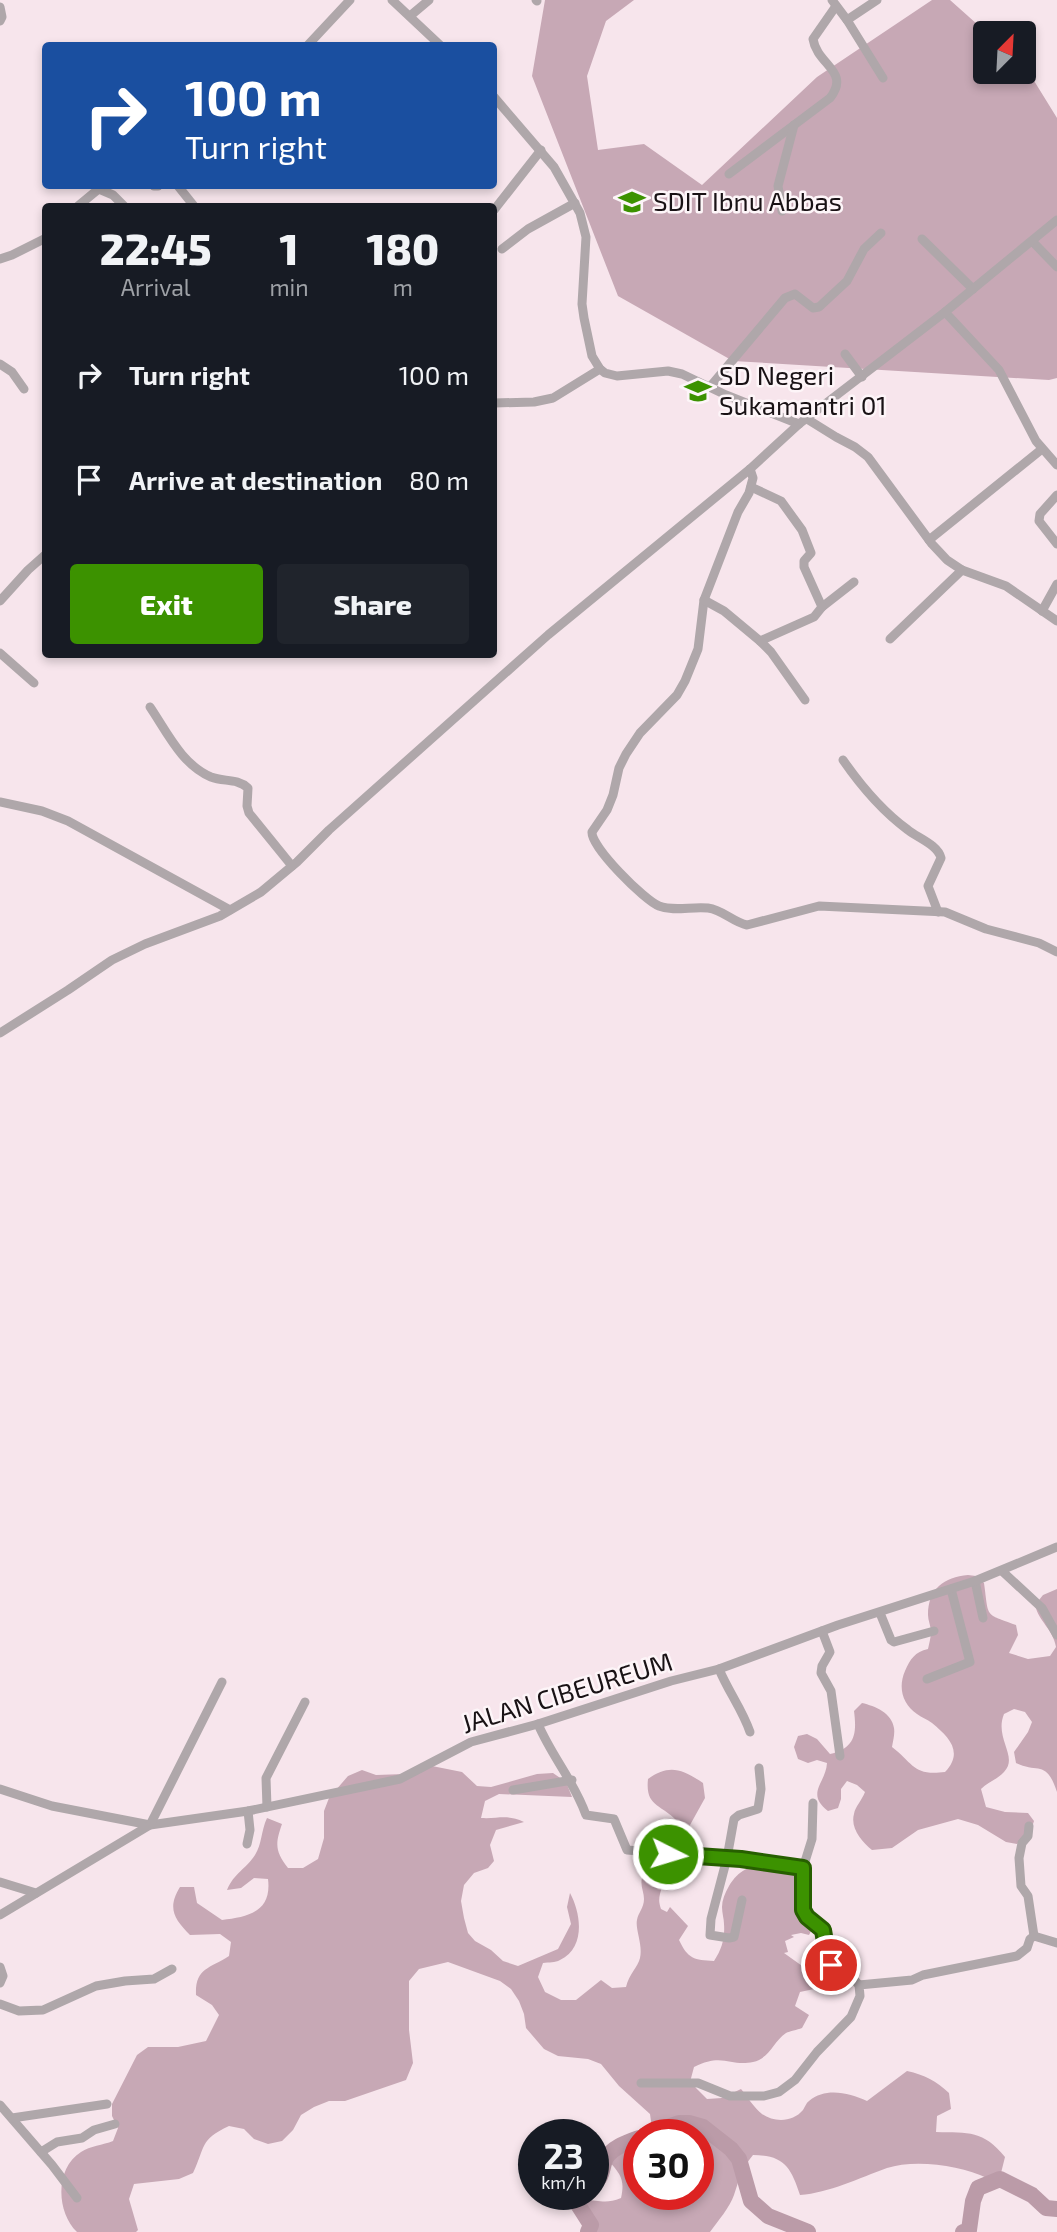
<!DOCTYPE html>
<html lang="en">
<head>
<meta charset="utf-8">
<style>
	:root { --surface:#171b24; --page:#20242c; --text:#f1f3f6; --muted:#9ea1a6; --accent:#3c9200 }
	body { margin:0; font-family:"Exo 2",sans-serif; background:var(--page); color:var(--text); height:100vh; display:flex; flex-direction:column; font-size:26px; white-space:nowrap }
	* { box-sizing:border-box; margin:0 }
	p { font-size:23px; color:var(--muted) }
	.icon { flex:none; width:38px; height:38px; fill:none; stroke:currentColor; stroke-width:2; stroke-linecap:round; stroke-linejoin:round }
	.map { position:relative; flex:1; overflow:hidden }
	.side { position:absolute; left:42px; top:203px; width:455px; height:455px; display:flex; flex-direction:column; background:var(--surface); border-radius:7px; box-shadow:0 4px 10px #0003 }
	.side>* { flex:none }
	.hud { position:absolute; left:42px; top:42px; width:455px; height:147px; border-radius:7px; box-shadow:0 4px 10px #0003; background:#1a4fa0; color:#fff; overflow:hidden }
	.needle { width:46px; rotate:24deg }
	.controls { position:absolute; left:973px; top:21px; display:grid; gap:14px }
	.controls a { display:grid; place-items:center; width:63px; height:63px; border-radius:7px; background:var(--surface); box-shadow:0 4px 10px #0003; font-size:35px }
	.speed { position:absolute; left:518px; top:2119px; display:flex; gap:14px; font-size:35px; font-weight:700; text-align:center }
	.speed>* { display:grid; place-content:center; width:91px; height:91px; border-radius:50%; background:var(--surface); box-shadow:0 4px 10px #0003; line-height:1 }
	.speed small { font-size:18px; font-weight:400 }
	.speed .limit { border:10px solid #d22; background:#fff; color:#111 }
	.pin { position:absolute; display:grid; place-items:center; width:60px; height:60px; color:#fff; margin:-30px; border:4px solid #fff; border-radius:50%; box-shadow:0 2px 7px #0007 }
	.me { position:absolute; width:77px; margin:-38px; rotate:95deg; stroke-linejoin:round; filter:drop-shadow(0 0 5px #0008) }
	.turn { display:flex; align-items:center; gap:24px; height:147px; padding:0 28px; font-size:32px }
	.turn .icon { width:91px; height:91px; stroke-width:2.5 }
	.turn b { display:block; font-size:49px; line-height:60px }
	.eta { display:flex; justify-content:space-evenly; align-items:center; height:119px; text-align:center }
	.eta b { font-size:42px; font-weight:800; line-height:49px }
	.primary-button { display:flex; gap:14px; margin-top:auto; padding:14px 28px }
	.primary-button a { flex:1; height:80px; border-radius:7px; background:var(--accent); color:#fff; font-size:28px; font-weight:800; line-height:80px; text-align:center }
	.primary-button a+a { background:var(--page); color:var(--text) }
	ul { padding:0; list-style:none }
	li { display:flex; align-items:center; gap:21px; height:105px; padding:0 28px }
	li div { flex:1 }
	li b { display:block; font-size:26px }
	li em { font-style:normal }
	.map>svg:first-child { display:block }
</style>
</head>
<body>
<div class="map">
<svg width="1057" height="2232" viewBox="0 0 1057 2232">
	<rect width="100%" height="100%" fill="#f7e5ec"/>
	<g fill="#c7a8b5">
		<polygon points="545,0 634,0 606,21 587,76 598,150 644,144 702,185 817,77 932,0 950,0 987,33 985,72 1024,72 1024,67 1028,71 1057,118 1057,378 1049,380 733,361 618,296 532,76"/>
		<path d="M968,1575l8,1 8,7c5,36 0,30 32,42l2,10 -9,18 19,6 22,-3 6,-9c-3,-18 -17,-25 -21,-42l8,-10 14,-6v203c-11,-33 -18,-18 -41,-29l-2,-11 14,-20 4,-10 -7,-10 -11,-3 -10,5c-10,24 15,43 0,58 -6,7 -16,10 -23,17l5,18 19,5 23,1 6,8c-3,11 -8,16 -17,23l-11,-2 -28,-17 -20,-6 -40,11 -26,18 -20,2c-10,-8 -22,-22 -18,-36 1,-7 8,-14 11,-22l-8,-7 -10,-4 -6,8v10l-3,9 -10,3c-23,-18 -2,-28 -1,-48l-10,-3 -9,3 -10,-4 -4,-12 4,-11 9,-2 10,5 13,15c25,-6 27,-20 24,-43l8,-8c13,3 30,10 32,25 1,6 -1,13 -2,19 22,17 21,29 53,25 19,-20 4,-35 -13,-49 -5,-4 -10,-5 -15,-9 -15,-10 -19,-27 -12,-43 5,-12 10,-19 23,-22 1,-5 3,-12 3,-17 0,-6 -3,-11 -3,-17 0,-26 16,-38 40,-40z"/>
		<path d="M432,1766l30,6 15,14 14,1 46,-13 16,-1 13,9 6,15 -73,-3 -14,7 -4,17c18,1 26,-4 43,4l-28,8 -6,15 4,16 -6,7 -14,5 -10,12 -3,16 3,17 4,15 7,8 16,9 12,11 15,5 40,-17 13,-25 -4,-17 3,-14c11,20 16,55 -10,67 -5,3 -11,2 -17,3l-5,14 7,15 16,8h15l25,-20 11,8 14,-1c3,-13 12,-20 14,-29 3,-13 -5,-29 -3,-38 1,-7 7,-12 7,-21 0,-7 -4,-13 -2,-21 3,-13 21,-23 32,-28l3,-14v-15c-16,-17 -32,-14 -29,-42 21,-15 34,-10 55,4l2,15 -15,27 5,15 12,10c-26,11 -35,7 -45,37 -3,10 -4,13 -1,22l6,3 3,-5 18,19 -9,14c9,19 15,20 35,21 8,-12 11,-23 10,-37 0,-5 -2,-11 -2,-17 0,-7 3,-14 7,-21 15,-25 32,-20 59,-19l-3,2 15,7 -5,8 10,7 3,16 8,14 -7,14 -8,-2 -10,2 3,2 -9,4 3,11 -4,1 28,20 2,16 -14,3 -5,14 14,9 -7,13c-5,2 -12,3 -16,5 -13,9 -16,25 -33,29 -23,5 -30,-10 -59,5l-4,15 17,17 15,-1 19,-9c6,7 13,19 21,25 13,9 31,8 41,-4 2,-3 3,-7 6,-9 17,-14 40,-8 58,0l40,-30c18,4 29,10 42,22l2,16 -14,7 -1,16c33,1 47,-2 69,25l-4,16 -14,5c-26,-13 -73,-19 -100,-10 -28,10 -58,25 -87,27 -9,-28 -16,-40 -47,-40 -12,15 -13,22 -19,40 -4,12 -16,26 -24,37h-116l4,-10 -11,-9 -7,-13c18,-1 24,5 41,-2 4,-18 0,-23 -12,-37l12,-8 14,-3 4,-4v48h59v-59h-50l4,-7 -2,-14 -31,-28 -18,-22 -13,-5 -30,-3 -14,-7 -18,-21 -2,-14 -5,-13 -8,-12 -11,-8 -52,-19 -29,7 -10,12v49l4,33 -7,17 -61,21h-16l-15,6 -13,8 -8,15 -11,11 -14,3 -14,-5 -10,-10 -15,-3c-30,14 -23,20 -36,47l-14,6 -45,5 -5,15 9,31 -2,2h-59c-21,-20 -22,-64 4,-80 9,-6 22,-7 32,-11l5,-13 -6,-12v-12l25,-49 11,-8h30l28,-6 13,-26 -7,-10 -16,-10c-1,-27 13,-26 33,-39l2,-14 -11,-8 -30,1c-16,-16 -23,-27 -10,-48h14l3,16 25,17c27,-3 50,-9 46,-41l-14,-1 -13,10 -14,2c7,-17 19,-21 28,-35 7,-11 6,-24 12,-37l15,6c-7,20 -7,27 6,44h15l15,-9 6,-21v-27l5,-13 19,-22 14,-6 14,5 29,-1z"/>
	</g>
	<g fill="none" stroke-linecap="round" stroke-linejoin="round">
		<g stroke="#bb9ba8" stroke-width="16">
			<polyline points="645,2135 679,2123 689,2123 703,2127 731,2149 739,2159 751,2201 768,2216 808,2232"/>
			<path d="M593,2185c10,-8 8,-14 12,-25 5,-12 23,-18 34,-22"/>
			<polyline points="578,2194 575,2200 591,2225 588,2232"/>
			<polyline points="963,2232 969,2230 973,2201 978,2188 1000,2179 1032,2195 1046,2208 1057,2209"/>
		</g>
		<g stroke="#afa7aa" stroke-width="9">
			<polyline points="392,0 441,46"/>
			<polyline points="536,0 537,1"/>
			<polyline points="832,0 847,20 883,78"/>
			<polyline points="0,7 2,17 0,21"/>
			<polyline points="410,16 429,0"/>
			<polyline points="847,20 877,0"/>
			<polyline points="307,46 350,0"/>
			<polyline points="494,97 554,167 580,213 586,237 582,304 584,318 592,356 600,369 605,373 617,376 668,371 682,374 726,395 799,424"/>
			<path d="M729,174l101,-76c21,-27 -13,-33 -17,-59l23,-33"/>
			<polyline points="154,186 158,186"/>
			<polyline points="178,186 194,206"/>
			<polyline points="99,189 113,195 124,206"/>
			<polyline points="78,206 101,187"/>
			<polyline points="494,210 541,150"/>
			<polyline points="782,211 778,186 794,125"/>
			<polyline points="922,239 973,289"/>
			<polyline points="1032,241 1057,267"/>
			<polyline points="502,249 528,229 575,203"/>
			<polyline points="0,259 12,255 46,238"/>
			<polyline points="945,312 999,370 1036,441 1057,465"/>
			<polyline points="845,354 862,377"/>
			<polyline points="0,364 12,372 24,389"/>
			<polyline points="710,387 785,298 795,294 813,308 819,307 847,281 864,249 881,233"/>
			<polyline points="494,403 534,402 553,398 600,369"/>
			<polyline points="807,419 836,437 855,447 868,457 932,544 947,560 962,570 1006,586 1057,621"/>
			<path d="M750,469l3,9 -4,15 -11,19 -34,88 -6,49 -13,32 -8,14 -37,38 -14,21 -7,14 -6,27 -6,15 -15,22c-1,15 52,68 67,74 15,6 33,0 49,2 15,2 25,14 39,17l72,-19 126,6 41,17 53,14 18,9"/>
			<polyline points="751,487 781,501 802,530 811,553 804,561 804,567 822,607 854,582"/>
			<polyline points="1057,495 1040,514 1039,521 1057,544"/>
			<polyline points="929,540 1042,449"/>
			<polyline points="704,600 724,611 760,641 771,652 805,700"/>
			<polyline points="0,601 28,570 46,554"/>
			<polyline points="1042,611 1057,584"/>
			<polyline points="890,639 962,570"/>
			<polyline points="760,641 814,617 822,607"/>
			<polyline points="0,653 34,683"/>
			<path d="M150,707c17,25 32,58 61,70 13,5 26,1 37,11l-1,18 2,7 43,53"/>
			<path d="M843,760c18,26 39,51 65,70 10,8 30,15 33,28l-13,28 10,26"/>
			<polyline points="0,802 42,811 68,821 230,910"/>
			<polyline points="0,1033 68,990 112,960 145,944 220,916 261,892 297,862 329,830 548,635 750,469 799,424 945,312 1057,220"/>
			<polyline points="1002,1571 1042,1608 1057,1635"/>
			<polyline points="975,1581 983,1618"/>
			<polyline points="880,1613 891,1640 894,1642 934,1631"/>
			<polyline points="822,1631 830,1652 822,1666 821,1673 831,1691 840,1756"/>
			<path d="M719,1669c9,22 23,40 31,63"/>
			<polyline points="927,1679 970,1662 951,1589"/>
			<path d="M538,1724c14,33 36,57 48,91l28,4 13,31 114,9 62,9"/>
			<polyline points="0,1789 52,1806 150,1825 248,1811 400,1779 471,1742 538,1724 671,1681 719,1669 838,1625 975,1581 1057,1547"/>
			<polyline points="513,1790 572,1780"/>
			<polyline points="813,1803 812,1839 803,1868 804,1870 801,1898 802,1910 807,1917 823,1931 829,1963 850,1975 859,1985"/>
			<polyline points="267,1807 266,1778 305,1702"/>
			<polyline points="1029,1826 1028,1836 1022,1843 1019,1858 1021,1886 1028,1896 1034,1936"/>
			<polyline points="247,1844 250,1830 248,1811"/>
			<polyline points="0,1882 36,1893"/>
			<polyline points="742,1900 734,1937 729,1938 710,1935 711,1919 727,1858 734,1819 739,1815 758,1809 761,1789 759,1768"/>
			<polyline points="0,1915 150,1825 222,1682"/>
			<polyline points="0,1967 3,1976 0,1983"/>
			<polyline points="0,2004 19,2011 43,2010 96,1986 125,1981 154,1979 172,1969"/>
			<polyline points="641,2083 698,2083 730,2096 764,2096 779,2092 795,2080 817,2052 851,2017 860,1996 859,1985 912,1980 923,1975 1017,1956 1027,1948 1030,1939 1034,1936 1057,1943"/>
			<polyline points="0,2105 52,2165 77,2198"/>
			<polyline points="12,2118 107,2104"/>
			<polyline points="41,2152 57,2142 82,2138 94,2130 115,2124"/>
		</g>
	</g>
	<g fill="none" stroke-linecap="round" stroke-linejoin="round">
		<defs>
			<polyline id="route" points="668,1854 741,1859 803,1868 803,1910 807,1917 823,1930 828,1961 831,1965"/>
		</defs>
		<use href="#route" stroke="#275f00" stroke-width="18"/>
		<use href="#route" stroke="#3c9200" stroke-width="12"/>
	</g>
	<defs>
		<symbol id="school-bare" viewBox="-9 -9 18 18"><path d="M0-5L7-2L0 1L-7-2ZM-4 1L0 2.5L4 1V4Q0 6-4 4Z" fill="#3c9200" stroke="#fdf5f8" stroke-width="2.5" paint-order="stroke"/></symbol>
	</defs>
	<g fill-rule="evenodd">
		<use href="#school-bare" x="613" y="183" width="38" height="38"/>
		<use href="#school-bare" x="679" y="372" width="38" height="38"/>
	</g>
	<g text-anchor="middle" stroke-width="5" stroke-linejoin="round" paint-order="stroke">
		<g font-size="26" fill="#191215" stroke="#fdf5f8" text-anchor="start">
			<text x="653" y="211">SDIT Ibnu Abbas</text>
			<text x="719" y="385">SD Negeri<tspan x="719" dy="30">Sukamantri 01</tspan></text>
		</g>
		<g font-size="26" fill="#191215" stroke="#fdf5f8">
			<text transform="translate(567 1693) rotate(-17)" y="9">JALAN CIBEUREUM</text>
		</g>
	</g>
</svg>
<div class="controls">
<a><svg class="needle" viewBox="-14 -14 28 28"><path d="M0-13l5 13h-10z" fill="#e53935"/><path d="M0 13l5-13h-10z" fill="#9ea1a6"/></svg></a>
</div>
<div class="speed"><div>23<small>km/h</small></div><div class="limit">30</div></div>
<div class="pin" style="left:831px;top:1965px;background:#d93025"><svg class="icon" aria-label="arrive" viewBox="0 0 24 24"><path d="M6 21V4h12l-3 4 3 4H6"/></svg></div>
<svg class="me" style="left:668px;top:1854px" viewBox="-20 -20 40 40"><circle r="17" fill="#3c9200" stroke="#fff" stroke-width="3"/><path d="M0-11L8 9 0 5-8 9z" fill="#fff"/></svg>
<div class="hud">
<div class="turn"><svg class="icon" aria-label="right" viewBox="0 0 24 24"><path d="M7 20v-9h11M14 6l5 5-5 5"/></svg><div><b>100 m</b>Turn right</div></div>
</div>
<section class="side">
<div class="eta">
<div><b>22:45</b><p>Arrival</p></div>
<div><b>1</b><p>min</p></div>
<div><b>180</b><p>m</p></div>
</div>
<ul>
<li><svg class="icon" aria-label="right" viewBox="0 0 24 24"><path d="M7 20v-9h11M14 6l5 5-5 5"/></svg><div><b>Turn right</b></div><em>100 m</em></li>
<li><svg class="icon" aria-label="arrive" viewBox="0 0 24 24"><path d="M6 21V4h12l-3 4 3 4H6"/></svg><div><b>Arrive at destination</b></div><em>80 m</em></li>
</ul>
<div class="primary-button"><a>Exit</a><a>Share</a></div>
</section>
</div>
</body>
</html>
